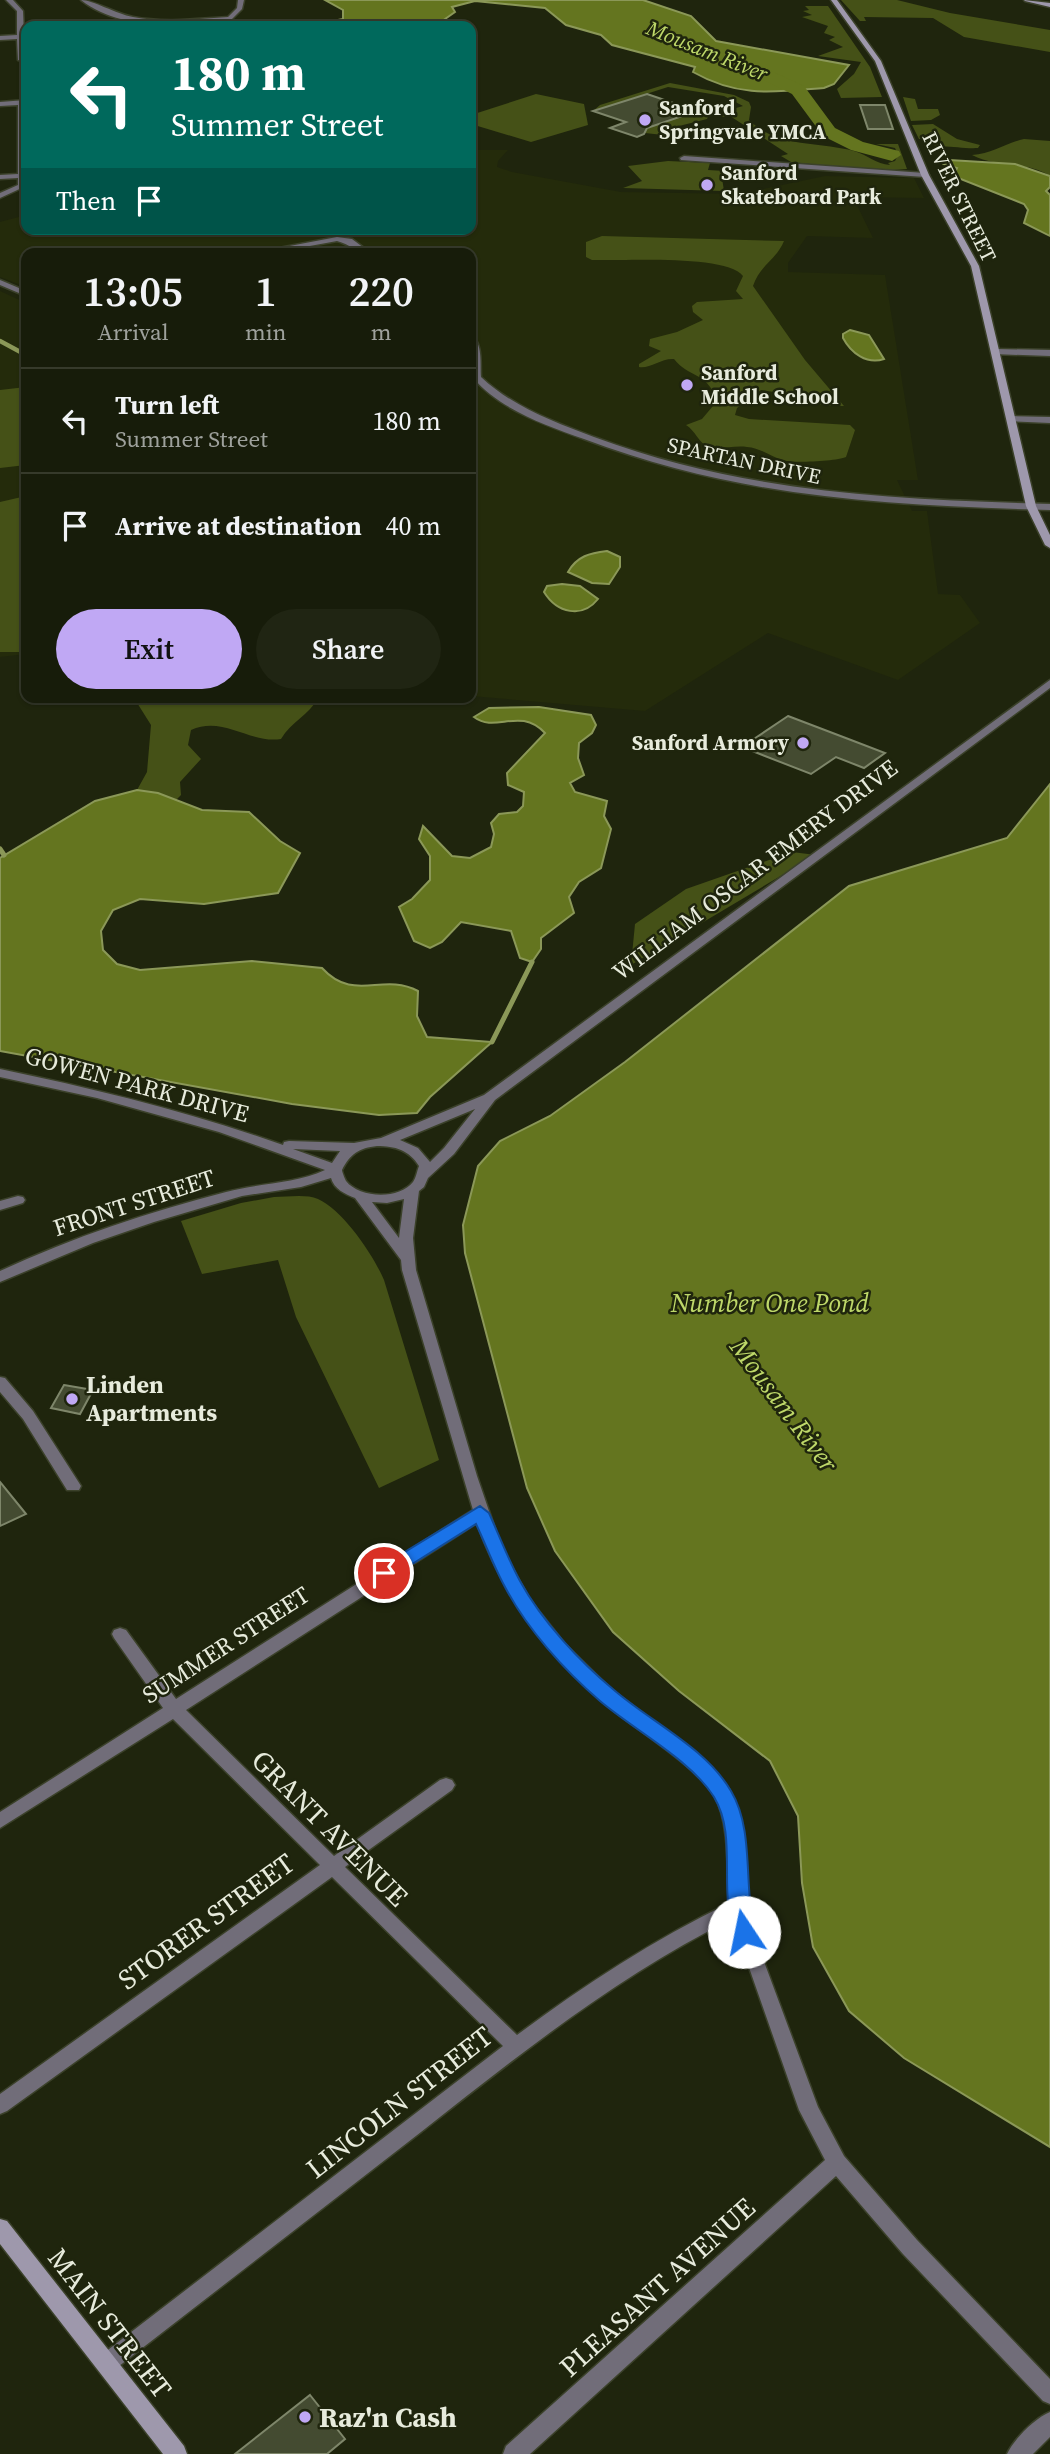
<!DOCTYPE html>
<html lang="en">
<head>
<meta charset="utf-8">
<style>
	:root { --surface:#171c0a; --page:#202513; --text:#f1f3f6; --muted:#9ea19c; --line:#363a2b; --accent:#c0a8f4 }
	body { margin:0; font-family:"Source Serif 4",serif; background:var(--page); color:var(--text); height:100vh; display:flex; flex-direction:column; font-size:26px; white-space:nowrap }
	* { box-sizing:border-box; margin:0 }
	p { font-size:23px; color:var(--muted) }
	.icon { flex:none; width:38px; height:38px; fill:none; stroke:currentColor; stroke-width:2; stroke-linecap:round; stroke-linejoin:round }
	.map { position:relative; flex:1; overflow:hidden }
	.sheet { position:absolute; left:21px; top:248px; width:455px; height:455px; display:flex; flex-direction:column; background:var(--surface); border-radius:14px; box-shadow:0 2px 5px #0004,0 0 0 2px var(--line) }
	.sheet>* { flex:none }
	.banner { position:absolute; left:21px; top:21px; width:455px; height:214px; border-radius:14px; box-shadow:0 2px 5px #0004,0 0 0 2px var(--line); background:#00695c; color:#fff; overflow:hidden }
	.pin { position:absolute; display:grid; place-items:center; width:60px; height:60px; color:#fff; margin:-30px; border:4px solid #fff; border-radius:50%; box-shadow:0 2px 7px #0007 }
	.me { position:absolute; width:77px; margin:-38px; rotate:349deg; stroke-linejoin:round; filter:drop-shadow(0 0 5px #0008) }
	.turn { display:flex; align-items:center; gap:24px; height:147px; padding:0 35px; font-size:32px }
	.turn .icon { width:91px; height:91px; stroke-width:2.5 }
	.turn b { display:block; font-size:49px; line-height:60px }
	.then { display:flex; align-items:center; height:66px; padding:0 35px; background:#0003; gap:14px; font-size:26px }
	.eta { display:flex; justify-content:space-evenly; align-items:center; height:119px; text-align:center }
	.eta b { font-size:42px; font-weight:600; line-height:49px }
	.action { display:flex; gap:14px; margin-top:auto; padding:14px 35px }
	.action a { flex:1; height:80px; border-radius:42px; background:var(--accent); color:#111; font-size:28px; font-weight:600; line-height:80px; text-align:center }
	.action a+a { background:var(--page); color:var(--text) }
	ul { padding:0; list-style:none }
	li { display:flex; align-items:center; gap:21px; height:105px; padding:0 35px; border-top:2px solid var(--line) }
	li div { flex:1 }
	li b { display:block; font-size:26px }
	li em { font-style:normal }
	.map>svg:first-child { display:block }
</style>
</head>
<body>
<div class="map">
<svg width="1050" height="2454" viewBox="0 0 1050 2454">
	<rect width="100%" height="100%" fill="#1f250d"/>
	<g fill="#242b0b">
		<polygon points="471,150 508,150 498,161 497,167 512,172 621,192 740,194 825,176 914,178 924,198 853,197 873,238 807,236 788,263 788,272 885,275 918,480 897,480 912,511 927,511 938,594 960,595 980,623 898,680 768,633 645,711 471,696 471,254 26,254 26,287 0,277 0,222 26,215 26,229 471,229"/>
		<polygon points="0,291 26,303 26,654 0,657"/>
	</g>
	<g fill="#455117">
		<polygon points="841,0 897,0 950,13 1050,30 1050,52 964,37 933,18 864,17 866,21 860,21"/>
		<polygon points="805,6 828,6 870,67 882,97 841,98 837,89 854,74 861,62 818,56 843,47 829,40 835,37 824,33 828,26 802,17 812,15 803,11 809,10"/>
		<path d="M670,83l64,12 15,7 2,5 -2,13c28,28 69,21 105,31 14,4 22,13 36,14l-2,-2 7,-2 3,-6 -3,-7 -19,-4h22l9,25 -28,2 -88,-9 -10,-6 7,-2 -58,-38 -10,1 -5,-3 28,-8 -19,-10 -56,-9 -75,24 7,-6z"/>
		<polygon points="536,94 584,104 588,125 531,142 471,124 471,115"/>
		<polygon points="903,97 915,99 918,109 938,109 940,115 931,120 911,121"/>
		<polygon points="698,110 709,115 707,119 671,128 663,135 645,133 641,129"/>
		<path d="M933,124l24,15 23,6 -2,3c-13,1 -33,-3 -41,-1l-12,-8h-6l-7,-14z"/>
		<path d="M1024,139l26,2v35c-23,-15 -54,-8 -78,-21 20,-1 33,-12 52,-16z"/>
		<polygon points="668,161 710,163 708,170 725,171 722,178 724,191 623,188 642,181 628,166"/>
		<path d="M602,236l182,5c-7,18 -24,24 -31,45l52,74 39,46h-19l-30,-11 -34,-5 -24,18 -2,7 14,4 101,6 5,5 -9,27c-9,4 -49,6 -59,4 -13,-2 -25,-13 -40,-14 -12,-2 -28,3 -38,0 -10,-3 -14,-17 -23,-22l16,-6 16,-19c-14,-30 -29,-22 -44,-41 -13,-1 -24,10 -35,8v-3l22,-13 -12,-5 1,-7 27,-7 26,-12 -10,-8 -1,-6 5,-4 46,-3 -7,-8 7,-15c-16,-22 -122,-15 -151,-16l-6,-3v-15z"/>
		<polygon points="26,387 26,465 0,468 0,390"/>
		<polygon points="26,496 26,652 0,652 0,502"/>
		<path d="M134,698h184c-9,17 -27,24 -37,41 -31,5 -58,-24 -90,-9l-3,15 13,14 -21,23 1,13 -7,7 -16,-9 -21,-3 10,-18 4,-47z"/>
		<polygon points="792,852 816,855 631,965 635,924 686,889"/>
		<path d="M274,1197c14,0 32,-3 44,2 25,11 56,57 66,81l55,180 -60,28 -83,-171 -18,-57 -76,14 -21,-53 60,-18z"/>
	</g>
	<g fill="#64751f" stroke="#8b9858" stroke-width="2">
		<path d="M325,0h318l48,16 25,25 133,24 -15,19 -10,4c-50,4 -85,10 -131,-16l2,-5 -83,-22 -11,-10 -35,-10 -21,-17 -70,-7 -23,6 3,5 -20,14h-127l35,-7v-9z"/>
		<polygon points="949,160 1015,164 1050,176 1050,187 1046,191 1050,195 1050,236 1024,223 1028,210 1024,204 953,176 957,168 944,164"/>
		<path d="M850,330l19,5 15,24c-17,6 -33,-6 -41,-21v-4z"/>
		<path d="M607,551l13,6v10l-11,17 -17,-1 -24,-11c9,-16 22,-19 39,-21z"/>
		<path d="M562,584l18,2 18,13c-16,20 -41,14 -54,-7l3,-6z"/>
		<path d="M539,707l52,8 5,10 -4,8 -13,10 -1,15 6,17 -14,8 5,9 32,9 -3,15 7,13 -10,39 -22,14 -10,15 5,16 -33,25v11l-9,13 -12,-4 -9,-27 -50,-9 -19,20 -12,6 -16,-7 -15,-34 13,-8 18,-19v-24l-11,-17 4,-13 29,30 18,2 21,-11 3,-13 -3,-11 8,-9 18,-2 6,-6 1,-14 -16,-7 -1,-12 38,-40c-26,-27 -49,1 -71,-16l15,-9z"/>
		<polygon points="1050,784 1050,2147 904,2058 849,2011 813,1947 802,1883 798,1816 770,1761 679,1691 613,1632 555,1551 527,1488 465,1253 463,1225 478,1166 500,1141 550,1116 625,1062 849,886 1007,838"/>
		<path d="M137,790l21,3 44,17 47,2 31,29 20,12 -22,40 -74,11 -64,-5 -27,11 -12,21 2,19 14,14 23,6 112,-9 70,7c32,35 60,4 96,23l-1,25 10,21 65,5 -62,55 -13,16 -38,2 -87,-11 -292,-53v-193l95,-57z"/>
	</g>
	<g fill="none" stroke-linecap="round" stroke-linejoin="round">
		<polyline stroke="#8b9858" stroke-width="4.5" points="0,341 26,355"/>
		<g stroke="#8b9858" stroke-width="5">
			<polyline points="0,849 4,855"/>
			<polyline points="492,1042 532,962"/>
		</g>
		<polygon fill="#64751f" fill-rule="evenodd" points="754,63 804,86 835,128 863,142 899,151 901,155 892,161 851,150 823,136 792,94 748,72 745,68"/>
	</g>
	<g fill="#444b31" stroke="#7e866a" stroke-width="2">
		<polygon points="647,94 697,111 647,128 644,134 637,137 610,128 626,122 593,111"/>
		<polygon points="860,105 885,105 893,129 868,129"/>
		<polygon points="788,716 851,740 885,753 864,768 836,757 811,774 742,747"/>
		<polygon points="64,1385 93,1390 80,1414 51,1408"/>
		<polygon points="0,1482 26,1514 0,1526"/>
		<polygon points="310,2395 345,2439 327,2454 235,2454"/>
	</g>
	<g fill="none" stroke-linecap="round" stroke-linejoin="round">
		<defs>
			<g id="street">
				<polygon points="6,0 13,0 23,11 24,35 26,35 26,39 24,39 23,61 18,60 17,39 0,40 0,36 17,35 17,11"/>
				<path d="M81,0c12,0 35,14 52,17 31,6 64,2 95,0l9,-9 1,-8h6l-2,9 -16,16 -3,-2 1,-2c-47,3 -104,10 -143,-21z"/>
				<polygon points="26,100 26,186 0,198 0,193 18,185 18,178 0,179 0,175 18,174 18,105 0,106 0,102"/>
				<polygon points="684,156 925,173 929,175 925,177 681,160 680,158"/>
				<path d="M337,237l15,2 20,15c-14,0 -22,-10 -35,-13l-71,13h-19z"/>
				<polygon points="0,280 26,291 26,296 0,285"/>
				<path d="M471,335c12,8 9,28 10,42 32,30 73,45 113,60 150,56 297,62 456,67v6c-165,-5 -310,-12 -466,-71 -39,-14 -83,-29 -111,-61z"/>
				<polygon points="996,349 1050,350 1050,356 993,354 992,352"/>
				<polygon points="1011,416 1050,417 1050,423 1008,421 1008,417"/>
				<path d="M1050,680v8l-555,412 -41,54 -26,24 -4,9 -5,4 -6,47 3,32 61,206 25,73 28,51 35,44 47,46 89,68 28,31 13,38 5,80 6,25 65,175 26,49 73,84 133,139v25l-7,-3 -140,-147 -67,-78 -306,278h-27l3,-8 319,-286 -26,-50 -67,-191c-113,56 -212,135 -311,213 -102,79 -205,159 -307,238l-7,3 -7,-3 -4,-7 4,-7 403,-310 -171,-169 -325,234 -7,3v-20l320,-229 -147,-146 -173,109v-16l163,-104 -49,-70 -2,-4 2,-4 6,-2 6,2 50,69 297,-189 -71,-240 -1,-10 -46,-62c-10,-4 -21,-9 -24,-20l-30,9 -59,9 -88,26 -61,21 -93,39v-11c73,-34 149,-59 226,-79 32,-9 69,-8 99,-22l-106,-38 -122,-34 -97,-21v-8c96,20 190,43 283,76l1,-3 5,-1 65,2 27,-5 103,-43zM475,1109l-31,39 -14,14 -12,-14 -18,-8zM377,1146c18,0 32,4 42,20 -2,5 -3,12 -6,16 -14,18 -54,16 -67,-1 -1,-2 -4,-9 -4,-11 8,-16 17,-22 35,-24zM293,1149l47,2 -8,12zM404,1199l-5,39 -27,-36 15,1zM477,1523c26,75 78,142 141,191 26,20 82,56 97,83 15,27 12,76 14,106 -76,37 -145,82 -212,132l-172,-168 107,-77 3,-5 -3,-5 -6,-2 -6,2 -106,76 -148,-146z"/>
				<polygon points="18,1196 23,1197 25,1200 23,1203 0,1210 0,1201"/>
				<polygon points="0,1377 5,1378 33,1411 81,1486 79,1490 67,1490 23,1419 0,1392"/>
				<path d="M1050,2412v25l-17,17h-26c7,-15 28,-36 43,-42z"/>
			</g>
			<g id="secondary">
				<polygon points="831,0 837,0 881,61 929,175 979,266 1036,506 1050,535 1050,548 1045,545 1026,506 971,266 921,175 875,61"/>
				<polygon points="1024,0 1050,3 1050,7 1025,1"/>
				<polygon points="0,2219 7,2221 184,2446 187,2454 163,2454 0,2244"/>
			</g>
		</defs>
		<use href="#street" stroke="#3b412a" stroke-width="3"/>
		<use href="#secondary" stroke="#3b412a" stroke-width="3"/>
		<use href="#street" fill="#716d79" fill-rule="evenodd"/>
		<use href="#secondary" fill="#9e98ac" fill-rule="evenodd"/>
	</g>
	<path fill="#1a73e8" stroke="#114b97" stroke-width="2" d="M480,1506l9,7c10,22 19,46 31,68 22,40 59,80 94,109 37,32 92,58 117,101 24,40 12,97 24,141l-4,6 -7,3 -7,-3c-21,-43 2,-100 -23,-141 -24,-38 -80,-67 -114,-96 -36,-31 -73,-72 -95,-114 -11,-20 -19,-42 -29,-63l-86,54h-13l-2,-5 2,-4z"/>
	<g fill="#c0a8f4" stroke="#1f250d" stroke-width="2.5">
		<circle cx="645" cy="120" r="7"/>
		<circle cx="707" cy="185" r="7"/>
		<circle cx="687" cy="385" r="7"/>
		<circle cx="803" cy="743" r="7"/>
		<circle cx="72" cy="1399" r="7"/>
		<circle cx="305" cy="2417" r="7"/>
	</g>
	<g text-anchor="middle" stroke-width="5" stroke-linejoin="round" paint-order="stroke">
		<g font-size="21" font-style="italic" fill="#bed869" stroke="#1f250d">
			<text transform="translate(707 51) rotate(22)" y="7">Mousam River</text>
		</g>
		<g font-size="21" font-weight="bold" fill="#e7ebdc" stroke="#1f250d" text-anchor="start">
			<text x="659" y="115">Sanford<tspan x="659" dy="24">Springvale YMCA</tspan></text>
			<text x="721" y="180">Sanford<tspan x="721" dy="24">Skateboard Park</tspan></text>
			<text x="701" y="380">Sanford<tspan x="701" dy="24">Middle School</tspan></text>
			<text x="789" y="750" text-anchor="end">Sanford Armory</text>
		</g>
		<g font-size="21" fill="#e7ebdc" stroke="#1f250d">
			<text transform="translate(959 197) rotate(64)" y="7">RIVER STREET</text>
			<text transform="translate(744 461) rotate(12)" y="7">SPARTAN DRIVE</text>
		</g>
		<g font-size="24" fill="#e7ebdc" stroke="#1f250d">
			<text transform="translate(755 870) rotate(-37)" y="8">WILLIAM OSCAR EMERY DRIVE</text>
			<text transform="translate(137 1085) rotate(15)" y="8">GOWEN PARK DRIVE</text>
			<text transform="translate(134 1203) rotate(-18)" y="8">FRONT STREET</text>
			<text transform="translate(226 1645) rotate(-33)" y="8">SUMMER STREET</text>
		</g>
		<g font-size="24" font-weight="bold" fill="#e7ebdc" stroke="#1f250d" text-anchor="start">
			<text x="86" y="1393">Linden<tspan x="86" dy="28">Apartments</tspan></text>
		</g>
		<g font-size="26" font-style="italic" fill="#bed869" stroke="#1f250d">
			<text x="770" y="1312">Number One Pond</text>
			<text transform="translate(784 1405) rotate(53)" y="9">Mousam River</text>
		</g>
		<g font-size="28" fill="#e7ebdc" stroke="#1f250d">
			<text transform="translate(330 1828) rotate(45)" y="10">GRANT AVENUE</text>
			<text transform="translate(206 1921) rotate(-36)" y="10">STORER STREET</text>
			<text transform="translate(399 2102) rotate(-38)" y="10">LINCOLN STREET</text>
			<text transform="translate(657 2287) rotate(-42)" y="10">PLEASANT AVENUE</text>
			<text transform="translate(110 2323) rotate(52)" y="10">MAIN STREET</text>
		</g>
		<g font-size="28" font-weight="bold" fill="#e7ebdc" stroke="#1f250d" text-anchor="start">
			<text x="319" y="2427">Raz'n Cash</text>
		</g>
	</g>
</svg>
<div class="pin" style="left:384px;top:1573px;background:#d93025"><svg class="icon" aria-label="arrive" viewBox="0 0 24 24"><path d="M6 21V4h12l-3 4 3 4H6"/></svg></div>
<svg class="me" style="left:744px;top:1932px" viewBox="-20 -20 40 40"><circle r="19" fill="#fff"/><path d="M0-13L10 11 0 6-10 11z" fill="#1a73e8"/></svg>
<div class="banner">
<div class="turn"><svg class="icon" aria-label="left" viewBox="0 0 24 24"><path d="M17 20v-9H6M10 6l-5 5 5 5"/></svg><div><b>180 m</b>Summer Street</div></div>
<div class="then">Then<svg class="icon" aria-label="arrive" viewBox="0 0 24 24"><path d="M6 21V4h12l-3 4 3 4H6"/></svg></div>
</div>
<section class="sheet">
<div class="eta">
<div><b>13:05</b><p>Arrival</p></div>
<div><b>1</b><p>min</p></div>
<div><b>220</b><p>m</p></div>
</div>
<ul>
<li><svg class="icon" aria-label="left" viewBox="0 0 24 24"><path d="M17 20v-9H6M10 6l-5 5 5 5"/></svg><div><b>Turn left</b><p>Summer Street</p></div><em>180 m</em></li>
<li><svg class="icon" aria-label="arrive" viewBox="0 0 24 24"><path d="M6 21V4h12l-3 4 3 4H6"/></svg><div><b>Arrive at destination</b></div><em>40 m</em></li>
</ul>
<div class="action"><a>Exit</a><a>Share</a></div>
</section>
</div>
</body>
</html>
